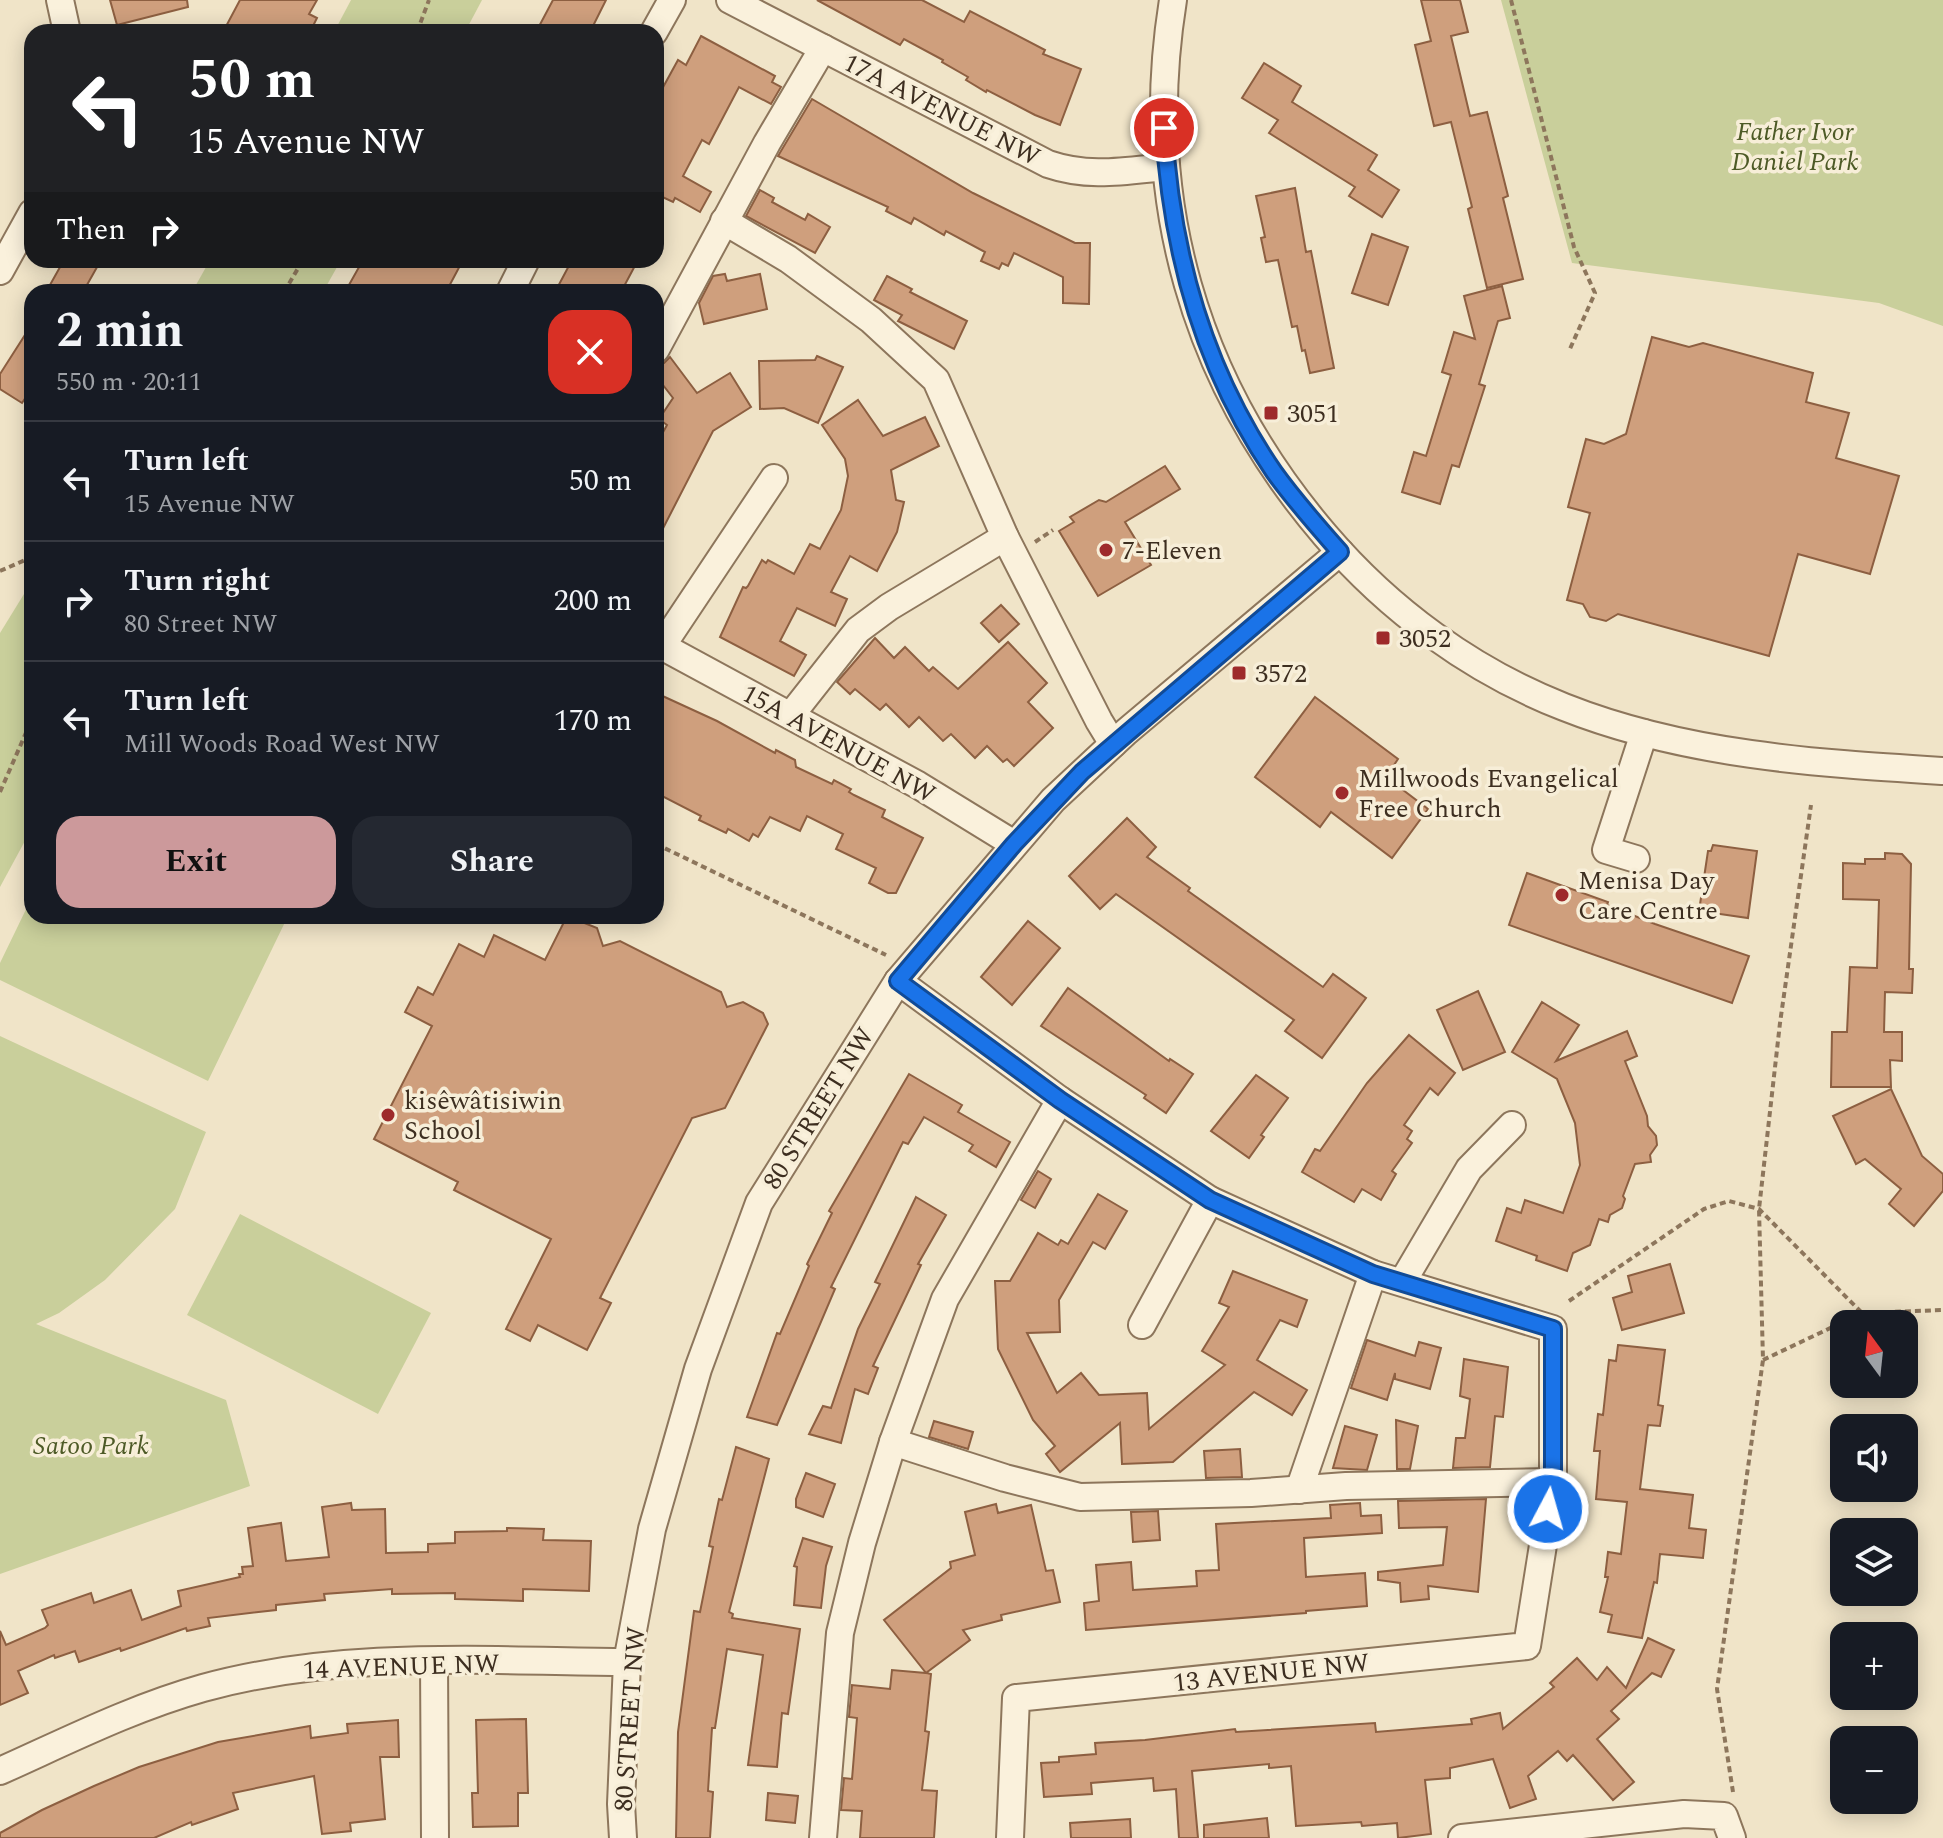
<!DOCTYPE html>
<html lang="en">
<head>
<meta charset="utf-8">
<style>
	:root { --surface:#171b24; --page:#242831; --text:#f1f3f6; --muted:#9ea1a6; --line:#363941; --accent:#cc999b }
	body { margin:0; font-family:Spectral,serif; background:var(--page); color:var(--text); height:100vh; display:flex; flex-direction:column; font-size:30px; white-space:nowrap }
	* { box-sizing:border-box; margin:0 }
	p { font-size:26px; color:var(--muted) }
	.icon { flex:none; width:44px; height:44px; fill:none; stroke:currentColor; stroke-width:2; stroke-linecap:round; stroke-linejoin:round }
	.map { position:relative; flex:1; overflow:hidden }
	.side { position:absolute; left:24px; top:284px; width:640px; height:640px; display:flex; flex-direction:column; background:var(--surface); border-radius:24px; box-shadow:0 4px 20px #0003 }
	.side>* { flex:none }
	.guide { position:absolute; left:24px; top:24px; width:640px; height:244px; border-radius:24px; box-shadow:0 4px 20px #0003; background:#202124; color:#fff; overflow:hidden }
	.needle { width:52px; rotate:345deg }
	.controls { position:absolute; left:1830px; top:1310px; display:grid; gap:16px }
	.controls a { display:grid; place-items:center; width:88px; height:88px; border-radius:16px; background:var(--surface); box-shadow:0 4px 20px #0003; font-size:40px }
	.pin { position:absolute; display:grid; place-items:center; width:68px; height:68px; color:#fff; margin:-34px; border:4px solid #fff; border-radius:50%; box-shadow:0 2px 8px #0007 }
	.me { position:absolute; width:88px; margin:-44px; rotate:6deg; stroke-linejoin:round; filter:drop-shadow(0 0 6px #0008) }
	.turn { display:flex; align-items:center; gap:28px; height:168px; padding:0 32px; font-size:36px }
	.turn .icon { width:104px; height:104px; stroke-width:2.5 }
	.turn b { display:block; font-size:56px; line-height:68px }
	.then { display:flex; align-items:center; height:76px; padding:0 32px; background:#0003; gap:16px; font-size:30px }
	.round { display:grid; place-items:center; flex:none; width:84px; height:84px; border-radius:24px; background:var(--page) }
	.overview { display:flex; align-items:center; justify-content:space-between; height:136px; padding:0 32px }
	h1 { font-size:48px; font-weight:700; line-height:60px }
	.action { display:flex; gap:16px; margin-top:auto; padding:16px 32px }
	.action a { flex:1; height:92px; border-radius:24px; background:var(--accent); color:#111; font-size:32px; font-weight:700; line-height:92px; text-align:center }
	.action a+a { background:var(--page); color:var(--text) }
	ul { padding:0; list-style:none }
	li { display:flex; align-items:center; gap:24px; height:120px; padding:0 32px; border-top:2px solid var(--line) }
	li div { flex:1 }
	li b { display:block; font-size:30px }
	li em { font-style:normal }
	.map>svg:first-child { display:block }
</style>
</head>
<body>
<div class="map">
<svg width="1943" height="1838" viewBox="0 0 1943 1838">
	<rect width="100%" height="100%" fill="#f0e4c8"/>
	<g fill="#c9cf9b">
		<polygon points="351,0 482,0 465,32 334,32"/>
		<polygon points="1501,0 1943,0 1943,326 1879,303 1572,263"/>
		<polygon points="210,260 341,260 323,292 192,292"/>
		<polygon points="32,581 32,828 0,887 0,633"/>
		<polygon points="32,897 32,916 288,916 208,1081 0,980 0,963"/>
		<polygon points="0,1036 206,1132 175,1209 105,1280 59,1313 36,1324 226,1400 250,1486 0,1574"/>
		<polygon points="240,1214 431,1313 378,1414 187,1315"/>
	</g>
	<g fill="#cf9f7d" stroke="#8d5f41" stroke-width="2">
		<polygon points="110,0 187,0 188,7 117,25"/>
		<polygon points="240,0 317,0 309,14 317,18 310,32 223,32"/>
		<polygon points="553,0 606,0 590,32 536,32"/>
		<polygon points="817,0 922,0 964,22 970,11 1045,50 1043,54 1081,69 1060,125 1035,115 987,90 986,92 966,80 968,77 942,62 943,60 904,39 900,45"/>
		<polygon points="1421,0 1460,0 1468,32 1451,36 1470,116 1487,112 1508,196 1503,198 1523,279 1487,288 1468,209 1472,207 1451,122 1434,126 1415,45 1431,41"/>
		<polygon points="701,36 775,76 772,82 781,87 771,104 739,87 709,144 702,140 683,176 711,192 700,212 675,198 673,202 656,194 656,100 678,60 686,65"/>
		<polygon points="1264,63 1301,86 1292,102 1377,155 1368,170 1399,190 1382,217 1349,196 1355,187 1269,133 1278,120 1242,98"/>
		<polygon points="812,99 973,193 1075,243 1090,243 1089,304 1063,303 1063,277 1014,253 1008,266 1002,263 999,269 981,261 985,252 946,231 944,235 914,218 911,224 886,211 888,207 778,156"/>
		<polygon points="1295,188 1306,252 1311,251 1334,368 1310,373 1305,350 1302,351 1297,326 1292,327 1278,260 1266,262 1261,238 1265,237 1256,196"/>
		<polygon points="760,190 774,198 772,202 805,220 808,214 830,227 815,253 746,216"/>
		<polygon points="1372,234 1408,247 1388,305 1352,293"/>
		<polygon points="64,260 101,260 83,292 46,292"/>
		<polygon points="363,260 463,260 446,292 345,292"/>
		<polygon points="572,260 638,260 621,292 555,292"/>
		<polygon points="725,274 727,281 760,274 767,309 704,324 699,303 713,276"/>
		<polygon points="887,276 912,289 910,292 967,321 954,349 898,321 902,315 874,300"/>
		<polygon points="1502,286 1510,318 1498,321 1479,384 1485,386 1459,467 1452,465 1440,504 1402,492 1414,452 1426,456 1451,375 1442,372 1454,332 1475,339 1464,296"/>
		<polygon points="32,324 32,388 22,403 0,389 0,374"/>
		<polygon points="1652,337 1689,347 1703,343 1813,373 1806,402 1849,413 1836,458 1899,476 1870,574 1798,554 1769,656 1618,614 1606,621 1590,617 1583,604 1567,600 1590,513 1568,507 1586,439 1604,444 1626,434"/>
		<polygon points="817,356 843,367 818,423 784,408 760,409 759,361 815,360"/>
		<polygon points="670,357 697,393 730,373 751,407 713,431 656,542 656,445 667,425 659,419 673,398 656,376 656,365 664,363"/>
		<polygon points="858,400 883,436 925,417 939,446 891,470 896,500 904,502 897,532 877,571 850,556 831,592 847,599 835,626 797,608 780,641 806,655 794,676 720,637 743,587 746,588 748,586 762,560 766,563 768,560 794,574 810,544 820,549 841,510 848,476 845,459 822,425"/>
		<polygon points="1165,466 1180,489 1125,522 1151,565 1098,596 1059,531 1074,522 1070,517 1099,500 1106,502"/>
		<polygon points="1001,605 1019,624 999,642 981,623"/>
		<polygon points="875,638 894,658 905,647 929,671 933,667 958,689 1008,642 1047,683 1028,702 1053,728 1014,766 1007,759 1003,762 987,746 975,758 951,734 943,741 919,717 909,727 886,704 880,710 855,689 850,694 837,682"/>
		<polygon points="656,693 717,721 775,753 776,750 795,760 796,767 832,784 834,780 851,789 849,792 854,795 885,810 882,817 923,838 896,893 888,893 869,883 876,868 836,849 843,834 807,816 800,831 770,817 758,837 753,834 749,841 728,829 726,833 699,820 701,816 656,793"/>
		<polygon points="1315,697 1398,759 1386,777 1428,809 1392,858 1331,812 1320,827 1255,777"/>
		<polygon points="1127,818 1156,847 1147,857 1190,888 1188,891 1323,987 1333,974 1366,998 1322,1058 1285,1031 1294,1020 1116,894 1100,909 1069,876"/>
		<polygon points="1713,845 1757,851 1748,918 1699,911 1708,851 1711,851"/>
		<polygon points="1885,853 1902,854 1911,864 1909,969 1913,969 1912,993 1885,992 1884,1032 1902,1032 1902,1061 1890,1060 1891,1087 1831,1087 1832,1032 1847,1032 1850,967 1877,968 1879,900 1843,899 1843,863 1865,864 1865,859 1885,859"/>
		<polygon points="1527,873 1608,902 1607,905 1655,924 1749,956 1732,1003 1509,925"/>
		<polygon points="567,916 597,928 603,946 620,941 721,992 727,1007 743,1002 763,1013 768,1024 725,1108 692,1118 600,1298 611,1303 587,1350 538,1325 530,1341 506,1329 551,1239 454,1190 458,1182 374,1139 432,1026 405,1012 418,987 433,995 459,944 484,957 494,935 545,960"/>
		<polygon points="1028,921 1060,948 1012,1005 981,977"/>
		<polygon points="1068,988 1169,1061 1170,1059 1193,1074 1166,1113 1144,1098 1146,1095 1041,1026"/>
		<polygon points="1478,991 1505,1052 1463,1070 1437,1010"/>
		<polygon points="1542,1002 1579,1025 1556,1061 1627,1031 1637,1056 1625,1061 1647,1116 1648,1126 1656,1136 1657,1145 1650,1155 1651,1162 1635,1164 1623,1196 1625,1199 1622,1208 1610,1215 1608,1222 1599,1219 1590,1245 1573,1253 1567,1271 1536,1260 1537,1256 1496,1241 1507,1208 1521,1213 1525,1200 1563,1213 1580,1165 1575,1123 1557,1079 1512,1052"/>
		<polygon points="1409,1035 1455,1073 1438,1095 1430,1088 1404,1125 1412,1131 1407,1139 1412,1143 1392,1171 1396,1174 1381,1200 1362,1189 1354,1202 1302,1172 1315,1149 1320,1151 1367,1083"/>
		<polygon points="909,1074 962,1105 958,1112 1010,1142 996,1167 969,1151 973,1145 924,1117 908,1144 903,1142 831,1287 835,1289 777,1425 747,1417 777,1333 780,1334 809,1266 807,1264 832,1213 829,1211"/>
		<polygon points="1256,1075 1288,1098 1261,1135 1264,1137 1249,1158 1211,1131"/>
		<polygon points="1891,1089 1922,1156 1943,1174 1943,1191 1914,1226 1889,1204 1901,1189 1865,1159 1856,1164 1833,1116"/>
		<polygon points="1038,1171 1051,1179 1035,1208 1021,1200"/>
		<polygon points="1098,1194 1127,1211 1105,1249 1093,1242 1059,1300 1060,1332 1027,1333 1057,1393 1081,1373 1099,1395 1147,1393 1149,1429 1225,1365 1202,1351 1229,1307 1219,1303 1233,1271 1307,1300 1297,1327 1280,1320 1257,1360 1307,1390 1292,1415 1254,1392 1173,1462 1122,1464 1120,1423 1060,1472 1046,1454 1055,1446 1033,1420 998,1349 995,1281 1010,1281 1038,1233 1058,1245 1061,1240 1068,1244"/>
		<polygon points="916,1197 946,1215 918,1264 921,1265 873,1366 878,1368 868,1394 855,1389 841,1443 809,1434 823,1406 831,1408 858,1329 880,1284 875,1282"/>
		<polygon points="1670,1264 1684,1313 1622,1330 1613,1298 1632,1292 1628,1276"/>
		<polygon points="1367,1340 1415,1356 1419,1342 1441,1348 1430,1389 1395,1379 1395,1373 1387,1400 1351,1388"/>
		<polygon points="1618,1345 1665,1350 1658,1405 1663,1406 1660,1426 1648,1425 1640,1489 1693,1495 1689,1528 1706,1530 1703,1558 1660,1554 1657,1583 1654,1582 1642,1638 1608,1632 1612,1615 1600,1612 1608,1577 1605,1577 1608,1552 1621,1554 1627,1502 1596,1499 1600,1451 1594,1451 1598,1414 1603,1415 1609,1360 1616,1361"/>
		<polygon points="1464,1359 1508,1367 1503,1417 1495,1416 1490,1467 1453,1468 1456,1438 1465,1438 1470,1399 1460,1396"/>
		<polygon points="1396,1420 1418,1426 1410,1469 1397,1469"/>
		<polygon points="934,1421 973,1432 968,1449 929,1437"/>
		<polygon points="1345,1426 1377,1435 1367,1470 1333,1468"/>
		<polygon points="736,1447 769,1459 729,1612 733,1614 732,1618 800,1629 788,1714 782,1713 777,1767 748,1765 763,1655 727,1649 715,1728 712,1728 708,1791 713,1792 710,1838 676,1838 678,1732 694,1611 700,1612 713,1547 709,1546 719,1499 722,1500"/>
		<polygon points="1240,1449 1242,1477 1206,1478 1204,1451"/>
		<polygon points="806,1473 835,1484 823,1517 796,1507 796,1499"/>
		<polygon points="1486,1499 1478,1592 1428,1586 1429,1599 1401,1602 1400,1583 1378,1580 1378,1572 1443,1565 1447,1527 1399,1528 1398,1501"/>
		<polygon points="351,1503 352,1510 385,1509 386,1553 428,1552 428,1544 455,1543 455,1532 507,1531 507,1528 544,1529 543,1540 591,1541 589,1591 523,1589 523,1601 455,1599 455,1593 392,1594 392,1589 324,1594 325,1600 276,1605 276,1610 208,1618 210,1626 187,1631 186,1628 121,1651 120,1648 79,1662 75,1651 55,1658 54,1655 18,1671 28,1693 0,1705 0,1631 6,1645 45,1628 48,1625 42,1610 91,1593 94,1603 131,1590 142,1620 181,1606 178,1591 240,1577 239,1574 243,1574 242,1567 253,1566 248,1528 281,1523 286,1561 329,1557 322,1507"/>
		<polygon points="1360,1503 1361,1516 1381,1515 1382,1533 1304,1538 1306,1577 1365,1573 1367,1606 1306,1611 1306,1613 1086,1630 1084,1603 1099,1601 1096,1565 1131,1562 1133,1590 1197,1586 1196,1571 1219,1570 1216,1524 1331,1518 1330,1505"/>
		<polygon points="996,1504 998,1513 1031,1505 1046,1571 1053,1570 1060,1602 1001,1615 1002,1620 963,1630 970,1640 926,1673 931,1674 925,1731 929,1732 922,1790 937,1791 934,1838 860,1838 862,1811 841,1810 844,1778 852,1779 857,1718 849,1717 852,1685 890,1689 892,1670 926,1673 884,1620 951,1568 950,1562 975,1555 965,1512"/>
		<polygon points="1158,1511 1160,1540 1133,1542 1131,1512"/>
		<polygon points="803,1538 832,1547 826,1566 821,1608 794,1605 797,1567 794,1566"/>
		<polygon points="1648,1638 1674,1650 1661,1677 1652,1673 1611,1711 1619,1719 1597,1739 1634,1782 1613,1800 1573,1755 1567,1761 1558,1751 1528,1776 1536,1799 1510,1808 1493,1759 1450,1768 1450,1778 1425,1780 1431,1834 1398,1838 1397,1823 1362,1826 1361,1822 1296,1826 1291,1766 1269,1768 1269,1764 1192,1771 1198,1838 1179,1838 1176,1789 1154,1791 1153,1778 1091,1783 1092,1794 1044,1797 1041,1763 1059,1762 1059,1757 1096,1754 1095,1743 1145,1740 1235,1729 1236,1732 1375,1723 1376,1732 1472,1724 1471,1719 1500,1713 1503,1729 1554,1687 1550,1683 1577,1658 1597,1680 1607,1667 1626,1688"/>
		<polygon points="526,1719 528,1793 518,1793 518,1826 473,1827 472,1793 478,1793 476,1720"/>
		<polygon points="398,1720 399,1757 380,1757 385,1819 350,1823 351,1831 322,1834 314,1776 233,1793 238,1809 192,1825 191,1822 154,1838 0,1838 0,1833 42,1810 94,1786 139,1767 218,1742 310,1726 311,1738 348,1733 347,1724"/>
		<polygon points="768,1793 798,1796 795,1823 766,1820"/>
		<polygon points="1267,1818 1269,1838 1204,1838 1204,1825"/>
		<polygon points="1130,1819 1131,1838 1071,1838 1070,1823"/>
	</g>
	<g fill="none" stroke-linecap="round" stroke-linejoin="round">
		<defs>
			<g id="minor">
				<polyline points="60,0 67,32"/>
				<path d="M730,0l318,164c41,14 76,7 118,3"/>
				<path d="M1173,0c-32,199 21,382 152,535 64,75 147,136 239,172 121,48 251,56 379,64"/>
				<polyline points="654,32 672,0"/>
				<polyline points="724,221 788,259 871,320 936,380 1005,537 889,607 858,630 791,715"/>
				<polyline points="0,271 32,213"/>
				<polyline points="510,292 526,260"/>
				<polyline points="656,349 767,143 823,48"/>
				<polyline points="1005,537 1099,721 1113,744"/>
				<polyline points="656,643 918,785 1014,844"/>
				<polyline points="662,646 774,478"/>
				<polyline points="1636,859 1606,850 1644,733"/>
				<polyline points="898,981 1060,1100 1210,1200 1373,1274 1553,1329 1553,1482 1527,1646 1016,1698 1010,1838"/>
				<polyline points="1403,1281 1469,1169 1512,1125"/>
				<polyline points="1142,1325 1210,1200"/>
				<polyline points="893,1442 1005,1478 1080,1497 1251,1493 1346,1486 1553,1482"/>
				<polyline points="1299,1490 1373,1274"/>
				<polyline points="434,1661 435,1838"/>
				<path d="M0,1771c67,-30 132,-63 203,-83 137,-38 284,-27 424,-26"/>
				<polyline points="623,1838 621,1804 627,1662 652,1529 698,1369 759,1203 898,981 1053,800 1126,732 1340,552"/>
				<polyline points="823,1838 840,1633 862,1543 893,1442 945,1299 1060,1100"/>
				<polyline points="1462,1838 1684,1814 1724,1816 1732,1838"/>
			</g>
		</defs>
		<use href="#minor" stroke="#8d765c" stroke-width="30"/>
		<g stroke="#8d765c" stroke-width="4" stroke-dasharray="6 4" stroke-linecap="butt">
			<polyline points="1511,0 1574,247 1595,293 1569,351"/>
			<polyline points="417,32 429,0"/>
			<polyline points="284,292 303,260"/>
			<polyline points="1035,542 1053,530"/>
			<polyline points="0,571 32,557"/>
			<polyline points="0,792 32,719"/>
			<polyline points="656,844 886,955"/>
			<polyline points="1569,1301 1704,1209 1729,1201 1759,1209 1862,1313 1943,1310"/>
			<polyline points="1763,1360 1862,1313"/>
			<polyline points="1733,1792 1717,1689 1763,1360 1759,1209 1780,1023 1811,805"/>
		</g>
		<use href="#minor" stroke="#faf1dc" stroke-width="26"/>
	</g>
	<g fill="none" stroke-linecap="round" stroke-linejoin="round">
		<defs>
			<path id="route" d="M1164,128c7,123 40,242 110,344 20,28 43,54 66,80l-258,220 -68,72 -116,137 162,119 150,100 163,74 180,55v153l-5,27"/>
		</defs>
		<use href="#route" stroke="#114b97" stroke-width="20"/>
		<use href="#route" stroke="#1a73e8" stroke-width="14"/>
	</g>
	<g fill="#9e2a2b" stroke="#f7eed8" stroke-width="3">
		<rect x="1263" y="405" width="16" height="16" rx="4"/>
		<circle cx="1106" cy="550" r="8"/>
		<rect x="1375" y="630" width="16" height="16" rx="4"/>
		<rect x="1231" y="665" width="16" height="16" rx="4"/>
		<circle cx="1342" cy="793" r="8"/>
		<circle cx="1562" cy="895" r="8"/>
		<circle cx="388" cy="1115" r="8"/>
	</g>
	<g text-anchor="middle" stroke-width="7" stroke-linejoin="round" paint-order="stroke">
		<g font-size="26" fill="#3d2e20" stroke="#f7eed8">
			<text transform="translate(942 109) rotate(27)" y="9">17A AVENUE NW</text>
			<text transform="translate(839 743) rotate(29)" y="9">15A AVENUE NW</text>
			<text transform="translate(818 1108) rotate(-58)" y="9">80 STREET NW</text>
			<text transform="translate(401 1666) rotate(-2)" y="9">14 AVENUE NW</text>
			<text transform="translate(1271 1672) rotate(-6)" y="9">13 AVENUE NW</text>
			<text transform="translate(629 1719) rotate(-86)" y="9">80 STREET NW</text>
		</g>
		<g font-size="26" font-style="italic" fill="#4d5a26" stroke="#f7eed8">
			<text x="1795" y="140">Father Ivor<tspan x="1795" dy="30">Daniel Park</tspan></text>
			<text x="91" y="1454">Satoo Park</text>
		</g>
		<g font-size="26" fill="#3d2e20" stroke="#f7eed8" text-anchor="start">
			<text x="1287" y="422">3051</text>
			<text x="1122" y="559">7-Eleven</text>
			<text x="1399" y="647">3052</text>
			<text x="1255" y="682">3572</text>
			<text x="1358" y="787">Millwoods Evangelical<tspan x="1358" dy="30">Free Church</tspan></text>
			<text x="1578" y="889">Menisa Day<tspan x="1578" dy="30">Care Centre</tspan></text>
			<text x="404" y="1109">kisêwâtisiwin<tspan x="404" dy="30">School</tspan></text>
		</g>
	</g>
</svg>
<div class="controls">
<a><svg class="needle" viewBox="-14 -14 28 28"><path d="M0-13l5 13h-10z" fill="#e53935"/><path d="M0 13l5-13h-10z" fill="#9ea1a6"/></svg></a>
<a><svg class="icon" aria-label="sound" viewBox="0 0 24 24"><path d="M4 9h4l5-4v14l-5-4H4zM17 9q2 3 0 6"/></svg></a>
<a><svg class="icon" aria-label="layers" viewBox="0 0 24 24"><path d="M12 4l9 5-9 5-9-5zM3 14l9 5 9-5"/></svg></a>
<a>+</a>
<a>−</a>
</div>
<div class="pin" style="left:1164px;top:128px;background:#d93025"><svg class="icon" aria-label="arrive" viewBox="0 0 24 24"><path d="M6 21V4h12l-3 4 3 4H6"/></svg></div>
<svg class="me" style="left:1548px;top:1509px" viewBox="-20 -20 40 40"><circle r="17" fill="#1a73e8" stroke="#fff" stroke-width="3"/><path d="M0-11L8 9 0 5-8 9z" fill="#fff"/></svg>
<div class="guide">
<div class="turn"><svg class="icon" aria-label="left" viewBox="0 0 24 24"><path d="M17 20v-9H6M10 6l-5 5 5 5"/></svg><div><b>50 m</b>15 Avenue NW</div></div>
<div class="then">Then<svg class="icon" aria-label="right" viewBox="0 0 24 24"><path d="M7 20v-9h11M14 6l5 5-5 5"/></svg></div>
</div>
<section class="side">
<div class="overview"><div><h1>2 min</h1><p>550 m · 20:11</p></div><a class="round" style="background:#d93025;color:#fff"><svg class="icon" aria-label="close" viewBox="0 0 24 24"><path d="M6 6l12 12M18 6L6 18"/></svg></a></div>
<ul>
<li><svg class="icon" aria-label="left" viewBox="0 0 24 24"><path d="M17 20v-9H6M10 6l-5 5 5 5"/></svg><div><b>Turn left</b><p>15 Avenue NW</p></div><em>50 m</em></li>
<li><svg class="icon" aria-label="right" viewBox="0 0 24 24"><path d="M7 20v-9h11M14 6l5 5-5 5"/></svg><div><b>Turn right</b><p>80 Street NW</p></div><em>200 m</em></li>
<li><svg class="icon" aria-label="left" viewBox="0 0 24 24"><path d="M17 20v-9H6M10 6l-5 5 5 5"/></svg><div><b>Turn left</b><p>Mill Woods Road West NW</p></div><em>170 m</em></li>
</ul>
<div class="action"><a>Exit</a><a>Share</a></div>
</section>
</div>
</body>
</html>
